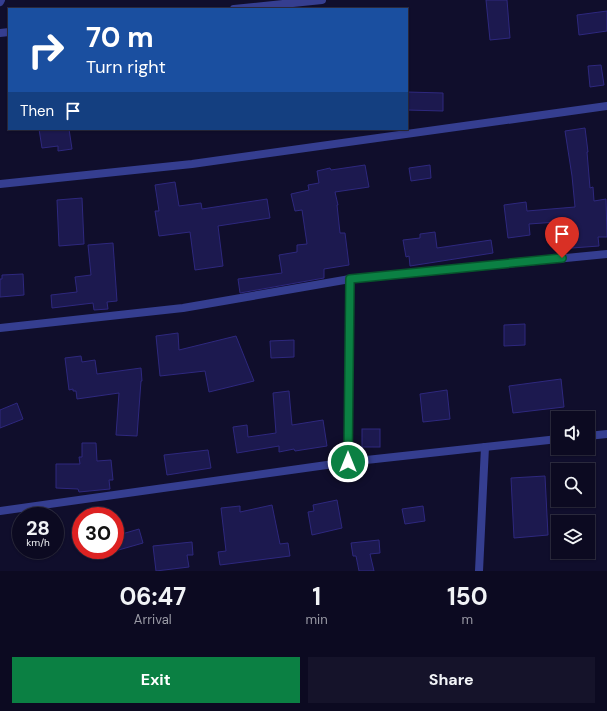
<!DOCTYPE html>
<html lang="en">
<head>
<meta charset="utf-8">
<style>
	:root { --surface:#0c0a21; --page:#15132a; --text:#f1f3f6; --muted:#9a9aa5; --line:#2c2b3f; --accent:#0b8043 }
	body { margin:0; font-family:"DM Sans",sans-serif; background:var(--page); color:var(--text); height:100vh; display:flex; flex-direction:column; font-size:15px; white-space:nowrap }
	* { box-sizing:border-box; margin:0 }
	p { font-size:13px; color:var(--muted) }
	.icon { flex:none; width:22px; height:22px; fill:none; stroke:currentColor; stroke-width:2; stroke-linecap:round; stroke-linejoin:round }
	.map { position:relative; height:571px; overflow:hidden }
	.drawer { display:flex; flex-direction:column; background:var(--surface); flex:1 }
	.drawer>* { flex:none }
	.top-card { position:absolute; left:8px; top:8px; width:400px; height:122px; border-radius:0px; box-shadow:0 1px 3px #0004,0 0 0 1px var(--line); background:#1a4fa0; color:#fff; overflow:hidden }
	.tools { position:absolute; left:551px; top:411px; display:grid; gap:8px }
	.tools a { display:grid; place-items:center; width:44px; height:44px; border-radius:0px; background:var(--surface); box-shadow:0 1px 3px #0004,0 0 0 1px var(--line); font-size:20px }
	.speed { position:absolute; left:12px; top:507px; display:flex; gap:8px; font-size:20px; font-weight:700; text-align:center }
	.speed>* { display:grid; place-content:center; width:52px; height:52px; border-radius:50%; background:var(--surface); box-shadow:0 1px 3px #0004,0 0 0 1px var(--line); line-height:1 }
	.speed small { font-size:10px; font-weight:400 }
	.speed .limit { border:6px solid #d22; background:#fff; color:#111 }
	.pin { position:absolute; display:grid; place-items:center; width:34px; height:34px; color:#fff; margin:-41px -17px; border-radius:50% 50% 50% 0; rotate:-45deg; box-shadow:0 0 4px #0007 }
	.pin .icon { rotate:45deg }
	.me { position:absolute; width:44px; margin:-22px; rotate:0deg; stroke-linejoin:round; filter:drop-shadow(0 0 3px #0008) }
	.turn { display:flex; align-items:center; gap:14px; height:84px; padding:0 12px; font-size:18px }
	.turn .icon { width:52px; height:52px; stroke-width:2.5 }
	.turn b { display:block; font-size:28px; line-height:34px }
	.then { display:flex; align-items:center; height:38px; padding:0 12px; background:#0003; gap:8px; font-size:15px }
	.eta { display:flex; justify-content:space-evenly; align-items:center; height:68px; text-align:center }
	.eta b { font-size:24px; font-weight:700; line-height:28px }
	.action { display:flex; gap:8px; margin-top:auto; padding:8px 12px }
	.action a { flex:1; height:46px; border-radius:0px; background:var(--accent); color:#fff; font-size:16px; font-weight:700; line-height:46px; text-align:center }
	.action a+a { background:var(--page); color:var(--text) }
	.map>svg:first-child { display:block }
</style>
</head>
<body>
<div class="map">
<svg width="607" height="571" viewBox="0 0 607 571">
	<rect width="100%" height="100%" fill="#100e2c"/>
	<g fill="#1c194f" stroke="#2e287e">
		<polygon points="486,0 507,0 510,38 490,40"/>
		<polygon points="607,11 607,31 579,35 577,15"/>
		<polygon points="601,65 604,85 590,87 588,66"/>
		<polygon points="407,92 443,93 443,111 407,110"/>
		<polygon points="585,128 588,152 587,152 590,188 593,187 594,201 606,199 607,237 598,237 599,246 558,249 557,222 529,224 530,235 508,238 504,205 526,202 527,211 575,207 572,176 565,131"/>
		<polygon points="39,129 69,129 72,149 58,151 58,146 42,148"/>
		<polygon points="365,165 369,187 335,192 338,205 337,205 340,233 345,233 349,265 324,269 324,278 240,293 238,279 282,273 279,255 297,252 297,245 307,244 302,210 295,211 291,194 309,190 308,185 319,183 317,171 330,168 331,170"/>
		<polygon points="430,165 431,178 411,181 409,168"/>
		<polygon points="175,182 179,206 201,203 202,209 267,199 270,218 218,226 223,266 195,270 190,232 159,236 155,211 159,211 155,185"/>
		<polygon points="82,198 84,244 59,246 57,200"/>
		<polygon points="435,232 437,248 491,240 493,253 410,266 409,256 406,257 403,240 420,238 420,234"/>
		<polygon points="113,243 117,301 107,302 108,309 94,310 93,303 52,308 51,295 77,292 75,277 91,275 88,245"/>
		<polygon points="23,274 24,295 0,297 0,279 2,279 2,275"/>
		<polygon points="525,324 525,345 504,346 504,325"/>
		<polygon points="178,333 179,350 236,336 254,381 209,392 205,371 160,376 156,336"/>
		<polygon points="294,340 294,357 271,358 270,341"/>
		<polygon points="81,356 82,362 95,360 97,374 141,368 142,381 141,381 137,436 116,435 119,393 77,399 76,391 73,391 73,389 69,390 65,358"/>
		<polygon points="561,379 564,407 513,413 509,386"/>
		<polygon points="447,390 450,419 423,422 420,394"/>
		<polygon points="289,391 292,425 323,420 327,446 295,451 294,449 279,452 279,446 237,453 233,427 247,425 248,437 276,433 273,393"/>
		<polygon points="17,403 23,419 0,428 0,410"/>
		<rect x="362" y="429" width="18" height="18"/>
		<polygon points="82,443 96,443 97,461 111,460 113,480 109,480 110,489 79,492 78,489 56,488 56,464 80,464 79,457 82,457"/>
		<polygon points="208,450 211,468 167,475 164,455"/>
		<polygon points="545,476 548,535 514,538 511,478"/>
		<polygon points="337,500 342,528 312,535 308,512 314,511 313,505"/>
		<polygon points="272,505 280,544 288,543 290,556 220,565 218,552 226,551 221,508 240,506 240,512"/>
		<polygon points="423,506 425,521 405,524 402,509"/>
		<polygon points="139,529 143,543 115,551 115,536"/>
		<polygon points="379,540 380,553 370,554 374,571 359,571 356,556 353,556 351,543"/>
		<polygon points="192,542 193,555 187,555 189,567 156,571 153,546"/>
	</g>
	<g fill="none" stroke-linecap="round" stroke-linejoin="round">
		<g stroke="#353e90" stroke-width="8">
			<polyline points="0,2 1,0"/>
			<polyline points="234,9 322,0"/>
			<polyline points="0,33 9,32"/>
			<polyline points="0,184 192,164 607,106"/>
			<polyline points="0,328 183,308 350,279 607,254"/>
			<polyline points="588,436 607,434"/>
			<polyline points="348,462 350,279"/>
			<polyline points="0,511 348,462 558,439"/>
			<polyline points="479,571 485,447"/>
		</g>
	</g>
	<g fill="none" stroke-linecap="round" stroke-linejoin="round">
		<defs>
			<polyline id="route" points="348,462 350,279 562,258"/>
		</defs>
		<use href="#route" stroke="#07532c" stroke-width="10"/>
		<use href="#route" stroke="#0b8043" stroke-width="7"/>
	</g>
</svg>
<div class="tools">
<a><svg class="icon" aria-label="sound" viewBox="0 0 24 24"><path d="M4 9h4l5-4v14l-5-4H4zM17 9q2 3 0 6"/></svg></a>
<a><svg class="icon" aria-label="search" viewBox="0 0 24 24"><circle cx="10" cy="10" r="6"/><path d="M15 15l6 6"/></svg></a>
<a><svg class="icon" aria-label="layers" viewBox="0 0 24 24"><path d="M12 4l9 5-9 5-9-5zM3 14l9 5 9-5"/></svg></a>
</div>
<div class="speed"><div>28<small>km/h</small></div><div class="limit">30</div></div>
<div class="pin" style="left:562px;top:258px;background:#d93025"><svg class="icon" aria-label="arrive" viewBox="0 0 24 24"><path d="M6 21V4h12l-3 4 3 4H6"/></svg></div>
<svg class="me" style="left:348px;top:462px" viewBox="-20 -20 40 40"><circle r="17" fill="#0b8043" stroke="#fff" stroke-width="3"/><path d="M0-11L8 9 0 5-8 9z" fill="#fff"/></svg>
<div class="top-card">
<div class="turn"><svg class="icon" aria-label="right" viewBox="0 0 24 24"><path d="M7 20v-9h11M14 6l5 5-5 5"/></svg><div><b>70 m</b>Turn right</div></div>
<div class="then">Then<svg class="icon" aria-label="arrive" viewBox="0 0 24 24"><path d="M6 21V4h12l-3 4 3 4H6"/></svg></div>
</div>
</div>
<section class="drawer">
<div class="eta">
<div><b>06:47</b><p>Arrival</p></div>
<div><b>1</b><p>min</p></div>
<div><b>150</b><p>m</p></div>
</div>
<div class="action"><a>Exit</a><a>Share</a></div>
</section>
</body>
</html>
